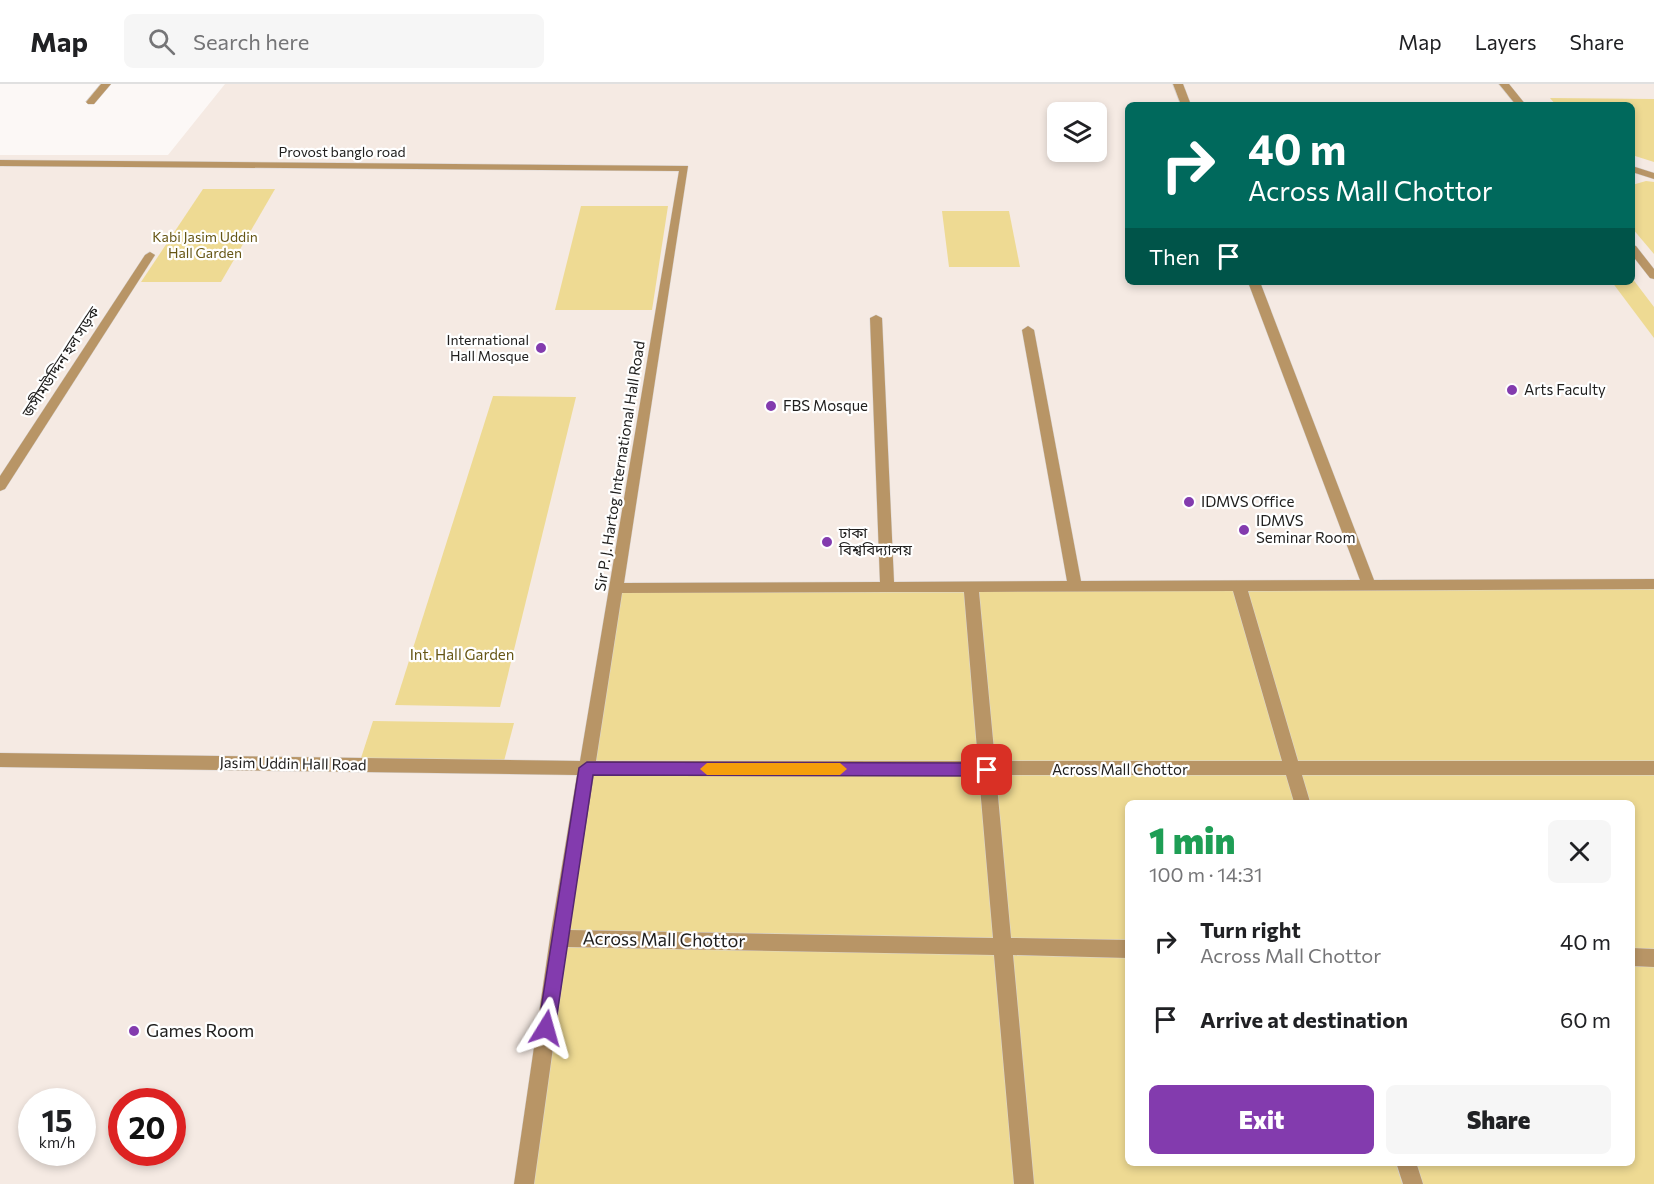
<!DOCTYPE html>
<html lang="en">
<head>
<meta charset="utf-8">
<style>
	:root { --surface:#fff; --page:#f6f6f6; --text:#202124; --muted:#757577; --line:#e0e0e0; --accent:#833bae }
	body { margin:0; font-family:Commissioner,"Noto Sans Bengali",sans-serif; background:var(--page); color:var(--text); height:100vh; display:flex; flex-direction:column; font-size:22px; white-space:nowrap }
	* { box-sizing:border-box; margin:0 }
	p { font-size:20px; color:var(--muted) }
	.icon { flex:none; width:33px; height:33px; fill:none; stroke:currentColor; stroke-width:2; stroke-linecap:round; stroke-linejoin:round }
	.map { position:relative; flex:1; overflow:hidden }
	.sheet { position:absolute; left:1125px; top:716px; width:510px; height:366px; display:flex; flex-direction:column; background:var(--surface); border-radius:9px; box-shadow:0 3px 9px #0003 }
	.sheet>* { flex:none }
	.hud { position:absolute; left:1125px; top:18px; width:510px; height:183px; border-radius:9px; box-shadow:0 3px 9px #0003; background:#00695c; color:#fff; overflow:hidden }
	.tools { position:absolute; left:1047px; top:18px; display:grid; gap:12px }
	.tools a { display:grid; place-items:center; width:60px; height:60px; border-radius:9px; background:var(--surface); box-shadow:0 3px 9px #0003; font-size:30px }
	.speed { position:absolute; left:18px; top:1004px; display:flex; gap:12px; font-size:30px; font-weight:700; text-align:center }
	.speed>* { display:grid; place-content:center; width:78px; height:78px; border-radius:50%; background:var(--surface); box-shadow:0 3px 9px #0003; line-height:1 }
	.speed small { font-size:15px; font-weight:400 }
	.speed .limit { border:9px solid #d22; background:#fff; color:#111 }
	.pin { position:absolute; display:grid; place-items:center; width:51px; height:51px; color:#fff; margin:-26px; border-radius:12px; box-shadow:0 3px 9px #0006 }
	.me { position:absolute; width:66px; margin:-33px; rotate:8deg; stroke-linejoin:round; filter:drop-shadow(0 0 4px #0008) }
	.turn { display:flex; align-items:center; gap:21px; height:126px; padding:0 24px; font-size:27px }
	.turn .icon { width:78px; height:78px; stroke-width:2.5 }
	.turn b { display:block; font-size:42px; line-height:51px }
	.then { display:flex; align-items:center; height:57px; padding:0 24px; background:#0003; gap:12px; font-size:22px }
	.round { display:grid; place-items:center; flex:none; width:63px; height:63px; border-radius:9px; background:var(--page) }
	.headline { display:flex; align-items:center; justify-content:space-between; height:102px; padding:0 24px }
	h1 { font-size:36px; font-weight:800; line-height:45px; color:#1e9e55 }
	.cta { display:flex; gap:12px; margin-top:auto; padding:12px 24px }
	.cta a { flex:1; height:69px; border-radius:9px; background:var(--accent); color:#fff; font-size:24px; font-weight:800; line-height:69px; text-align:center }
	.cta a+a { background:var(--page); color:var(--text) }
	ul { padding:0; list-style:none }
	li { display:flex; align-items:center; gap:18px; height:78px; padding:0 24px }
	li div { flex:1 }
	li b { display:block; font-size:22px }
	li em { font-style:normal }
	header { display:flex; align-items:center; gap:36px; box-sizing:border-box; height:84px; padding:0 30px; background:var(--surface); border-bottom:2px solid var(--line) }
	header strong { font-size:28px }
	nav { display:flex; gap:33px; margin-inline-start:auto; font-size:21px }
	.search { width:420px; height:54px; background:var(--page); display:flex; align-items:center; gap:15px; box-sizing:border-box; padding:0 21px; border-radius:9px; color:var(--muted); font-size:22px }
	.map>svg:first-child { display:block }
</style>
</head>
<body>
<header>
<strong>Map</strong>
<div class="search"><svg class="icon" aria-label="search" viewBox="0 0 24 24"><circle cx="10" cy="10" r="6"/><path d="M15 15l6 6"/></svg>Search here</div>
<nav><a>Map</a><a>Layers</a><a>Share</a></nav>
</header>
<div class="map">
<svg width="1654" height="1100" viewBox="0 0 1654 1100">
	<rect width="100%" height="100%" fill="#fcf8f6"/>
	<path fill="#f5eae3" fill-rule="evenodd" d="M225,0h1429v1100h-1654v-1029h168zM1128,21h504v177h-504zM1058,28h38v40h-38zM1128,718h504v360h-504zM32,1017h50v51h-50zM122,1017h50v51h-50z"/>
	<g fill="#eeda93">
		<polygon points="1550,14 1654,15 1654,78 1632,71 1632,21 1556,21"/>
		<polygon points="1646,97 1654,98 1654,170 1632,144 1632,101"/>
		<polygon points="203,105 275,105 221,198 141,198"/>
		<polygon points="581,122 668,122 652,226 555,226"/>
		<polygon points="942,127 1009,127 1020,183 949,183"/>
		<polygon points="1632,194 1654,223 1654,254 1612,198 1632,198"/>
		<polygon points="493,312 576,313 500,623 395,621"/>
		<polygon points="1654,502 1654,681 1297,682 1245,504"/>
		<polygon points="1235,504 1286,682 991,681 977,506"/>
		<polygon points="966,505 981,681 593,679 621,507"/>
		<polygon points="373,637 514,639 504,677 361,674"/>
		<polygon points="1654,687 1654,866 1632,865 1632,718 1307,718 1298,689"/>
		<polygon points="592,689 980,690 996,856 568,847"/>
		<polygon points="1288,689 1296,718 1128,718 1128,858 1009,856 994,690"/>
		<polygon points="565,860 998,866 1016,1100 530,1100"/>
		<polygon points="1010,868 1128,869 1128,1078 1397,1079 1403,1100 1031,1100"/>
		<polygon points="1632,879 1654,879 1654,1100 1421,1100 1414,1079 1632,1078"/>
	</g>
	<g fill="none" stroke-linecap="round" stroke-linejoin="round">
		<defs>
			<g id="service">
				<polygon points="1173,0 1183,0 1191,21 1181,21"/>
				<polygon points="1499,0 1509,0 1526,21 1516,21"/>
				<path d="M0,76l688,6 -64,417 256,-1 -10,-264 6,-3 6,3 12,264 173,-1 -45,-251 6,-4 6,4 47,251 279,-1 -112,-298h12l114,298 280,-1v10l-406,2 50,170h356v14h-352l8,27h-16l-8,-27h-290l15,163 117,2v18l-115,-3 21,229h-20l-20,-229 -427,-8 -33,237h-20l36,-246 27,-163 -577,-8v-14l580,8 99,-590 -679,-5zM1233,507l49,170h-287l-16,-169zM887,508h77l14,169h-382l26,-168zM594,691h385l14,163 -424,-8z"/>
				<polygon points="1632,82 1654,89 1654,95 1632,88"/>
				<polygon points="1632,161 1636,162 1654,185 1654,195 1650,194 1632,171"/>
				<polygon points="150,168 155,171 5,405 0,407 0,392 145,171"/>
				<polygon points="1632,864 1654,865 1654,883 1632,882"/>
				<polygon points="1396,1078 1416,1078 1423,1100 1403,1100"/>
			</g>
			<polygon id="minor" points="101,0 111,0 94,20 88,20 86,18"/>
		</defs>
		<use href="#service" stroke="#d9d5d4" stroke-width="1"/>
		<use href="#minor" stroke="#d9d5d4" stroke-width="1"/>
		<use href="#service" fill="#b89566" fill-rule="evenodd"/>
		<use href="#minor" fill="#b89566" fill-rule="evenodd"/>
	</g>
	<polygon fill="#833bae" stroke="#552671" stroke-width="1.5" points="587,678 987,679 995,686 987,692 593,691 555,944 553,949 546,952 540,949 538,944 579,684"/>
	<polygon fill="#f59e0b" points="707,679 840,679 847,685 840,691 707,691 700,685"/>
	<g fill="#833bae" stroke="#fff" stroke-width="2">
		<circle cx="541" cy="264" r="6"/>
		<circle cx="1512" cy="306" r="6"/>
		<circle cx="771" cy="322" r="6"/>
		<circle cx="1189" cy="418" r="6"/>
		<circle cx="1244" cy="446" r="6"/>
		<circle cx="827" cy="458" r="6"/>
		<circle cx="134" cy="947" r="6"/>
	</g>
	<g text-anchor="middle" stroke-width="4.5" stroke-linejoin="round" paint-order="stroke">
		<g font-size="14" fill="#21201f" stroke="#fff">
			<text x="342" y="73">Provost banglo road</text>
		</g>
		<g font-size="14" fill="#665615" stroke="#fff">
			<text x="205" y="158">Kabi Jasim Uddin<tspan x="205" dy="16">Hall Garden</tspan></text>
		</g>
		<g font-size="14" fill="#21201f" stroke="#fff" text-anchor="end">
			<text x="529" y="261">International<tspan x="529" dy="16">Hall Mosque</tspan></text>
		</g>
		<g font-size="15" fill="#21201f" stroke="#fff">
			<text transform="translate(61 278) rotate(-57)" y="5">জসীমউদ্দিন হল সড়ক</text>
			<text transform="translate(620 382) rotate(-81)" y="5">Sir P. J. Hartog International Hall Road</text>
			<text transform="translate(293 680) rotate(1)" y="5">Jasim Uddin Hall Road</text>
			<text x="1120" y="691">Across Mall Chottor</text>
		</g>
		<g font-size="15" fill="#21201f" stroke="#fff" text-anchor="start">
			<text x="1524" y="311">Arts Faculty</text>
			<text x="783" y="327">FBS Mosque</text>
			<text x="1201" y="423">IDMVS Office</text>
			<text x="1256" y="442">IDMVS<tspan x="1256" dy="17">Seminar Room</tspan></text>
			<text x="839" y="454">ঢাকা<tspan x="839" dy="17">বিশ্ববিদ্যালয়</tspan></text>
		</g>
		<g font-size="15" fill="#665615" stroke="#fff">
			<text x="462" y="576">Int. Hall Garden</text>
		</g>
		<g font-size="18" fill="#21201f" stroke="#fff">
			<text transform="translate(664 856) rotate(1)" y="6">Across Mall Chottor</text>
		</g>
		<g font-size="18" fill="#21201f" stroke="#fff" text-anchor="start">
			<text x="146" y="953">Games Room</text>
		</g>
	</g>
</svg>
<div class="tools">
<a><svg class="icon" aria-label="layers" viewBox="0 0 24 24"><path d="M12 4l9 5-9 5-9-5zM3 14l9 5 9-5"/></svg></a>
</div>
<div class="speed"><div>15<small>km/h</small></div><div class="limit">20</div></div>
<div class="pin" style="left:987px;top:686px;background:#d93025"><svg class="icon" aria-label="arrive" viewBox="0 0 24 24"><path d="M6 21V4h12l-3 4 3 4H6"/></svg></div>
<svg class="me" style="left:546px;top:944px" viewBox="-20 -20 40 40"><path d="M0-17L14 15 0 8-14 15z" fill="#833bae" stroke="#fff" stroke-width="4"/></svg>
<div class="hud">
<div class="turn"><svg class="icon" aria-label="right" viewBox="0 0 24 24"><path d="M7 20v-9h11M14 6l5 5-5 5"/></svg><div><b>40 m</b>Across Mall Chottor</div></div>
<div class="then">Then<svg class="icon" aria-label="arrive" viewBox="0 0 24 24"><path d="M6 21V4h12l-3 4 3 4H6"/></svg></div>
</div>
<section class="sheet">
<div class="headline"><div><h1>1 min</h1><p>100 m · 14:31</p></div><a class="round"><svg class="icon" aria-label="close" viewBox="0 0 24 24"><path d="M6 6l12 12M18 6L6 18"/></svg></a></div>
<ul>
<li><svg class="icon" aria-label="right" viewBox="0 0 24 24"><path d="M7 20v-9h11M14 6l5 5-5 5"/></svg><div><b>Turn right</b><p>Across Mall Chottor</p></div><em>40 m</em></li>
<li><svg class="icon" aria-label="arrive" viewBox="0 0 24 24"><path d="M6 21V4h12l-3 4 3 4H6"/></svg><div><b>Arrive at destination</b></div><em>60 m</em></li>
</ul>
<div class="cta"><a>Exit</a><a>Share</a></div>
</section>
</div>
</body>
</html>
